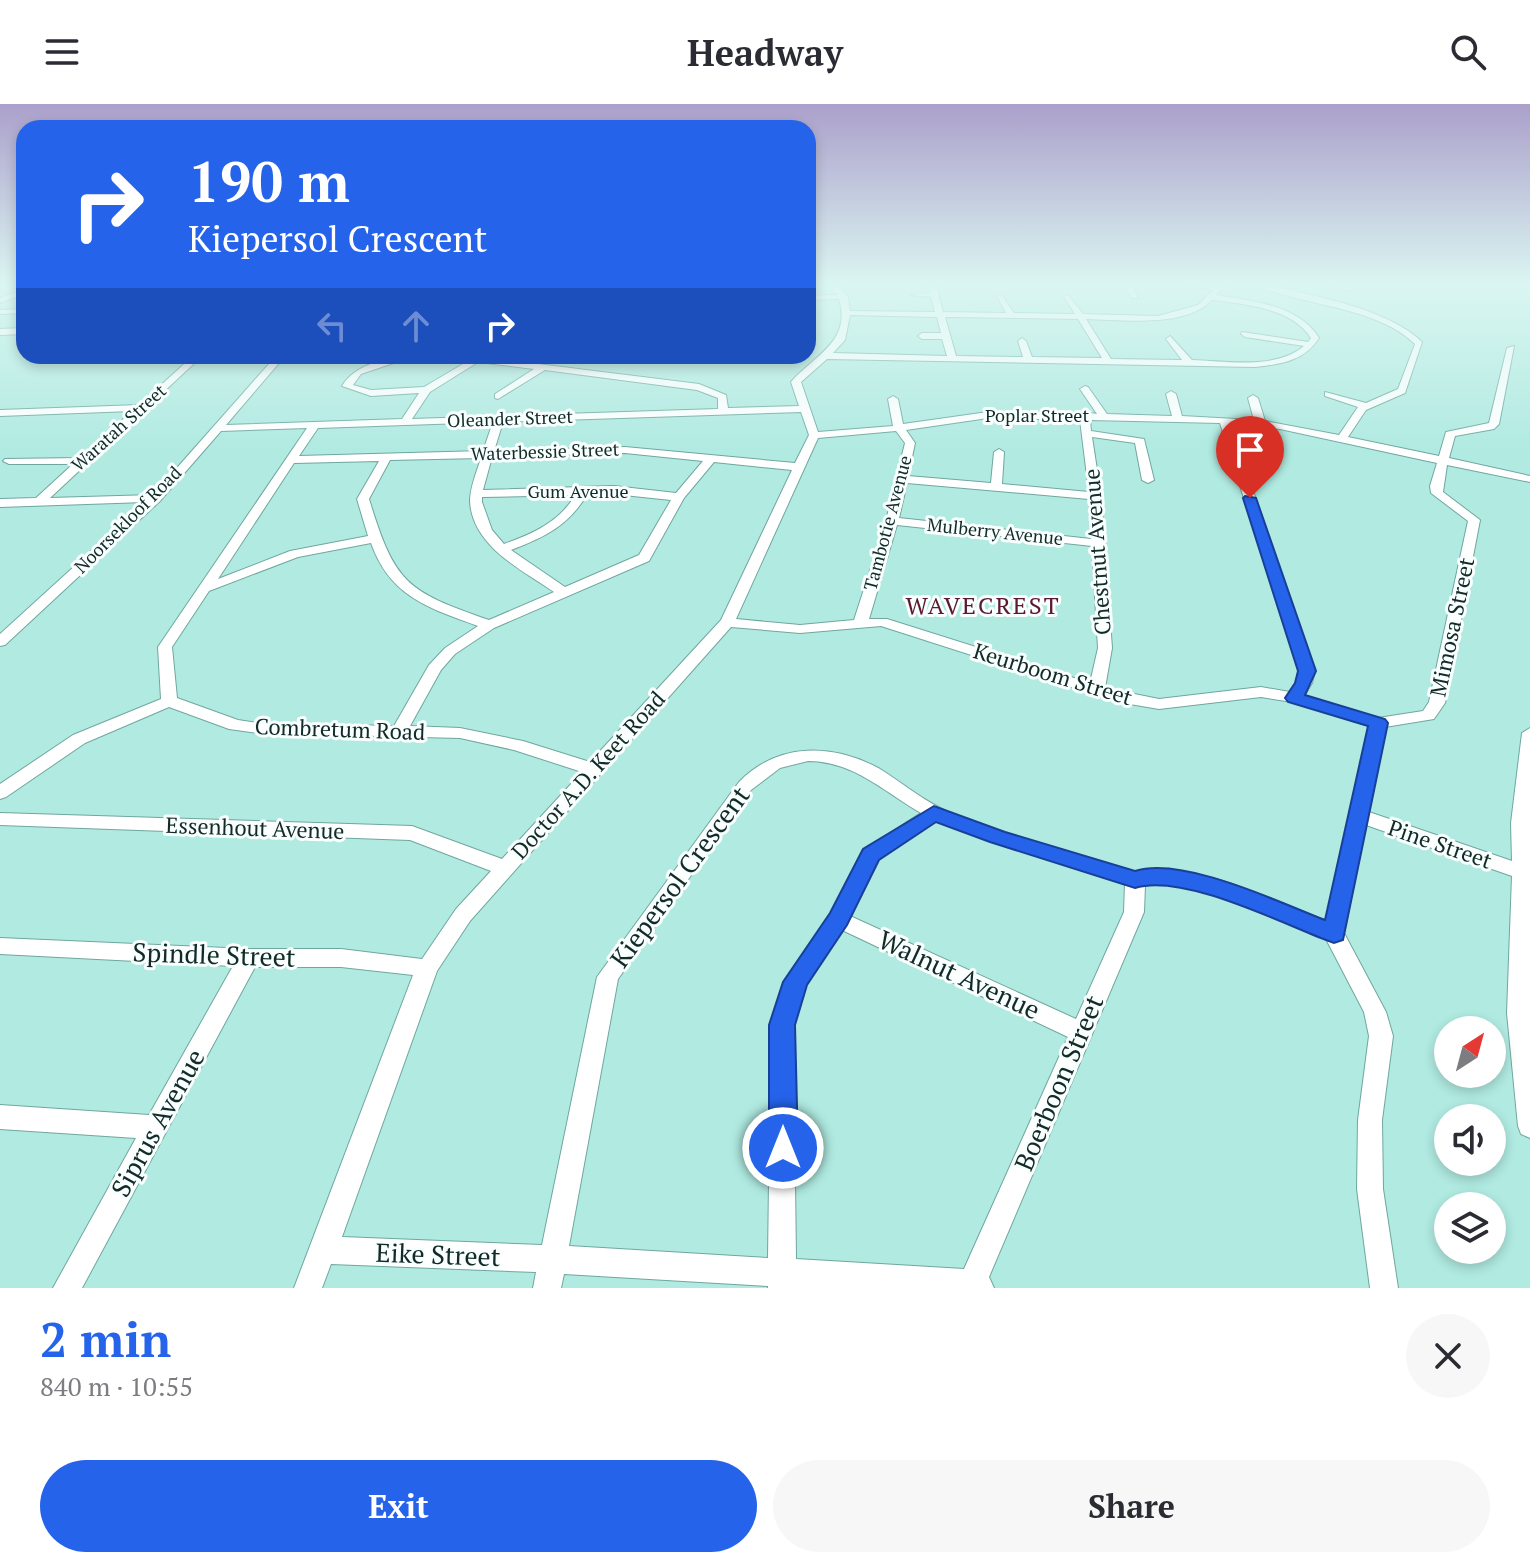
<!DOCTYPE html>
<html lang="en">
<head>
<meta charset="utf-8">
<style>
	:root { --surface:#fff; --page:#f7f7f7; --text:#2b2b33; --muted:#7c7c81; --accent:#2563eb }
	body { margin:0; font-family:"PT Serif",serif; background:var(--page); color:var(--text); height:100vh; display:flex; flex-direction:column; font-size:30px; white-space:nowrap }
	* { box-sizing:border-box; margin:0 }
	p { font-size:26px; color:var(--muted) }
	.icon { flex:none; width:44px; height:44px; fill:none; stroke:currentColor; stroke-width:2; stroke-linecap:round; stroke-linejoin:round }
	.map { position:relative; height:1184px; overflow:hidden }
	.drawer { display:flex; flex-direction:column; background:var(--surface); flex:1 }
	.drawer>* { flex:none }
	.banner { position:absolute; left:16px; top:16px; width:800px; height:244px; border-radius:24px; box-shadow:0 4px 12px #0003; background:#2563eb; color:#fff; overflow:hidden }
	.needle { width:52px; rotate:36deg }
	.controls { position:absolute; left:1434px; top:912px; display:grid; gap:16px }
	.controls a { display:grid; place-items:center; width:72px; height:72px; border-radius:50%; background:var(--surface); box-shadow:0 4px 12px #0003; font-size:40px }
	.pin { position:absolute; display:grid; place-items:center; width:68px; height:68px; color:#fff; margin:-82px -34px; border-radius:50% 50% 50% 0; rotate:-45deg; box-shadow:0 0 8px #0007 }
	.pin .icon { rotate:45deg }
	.me { position:absolute; width:88px; margin:-44px; rotate:0deg; stroke-linejoin:round; filter:drop-shadow(0 0 6px #0008) }
	.turn { display:flex; align-items:center; gap:28px; height:168px; padding:0 40px; font-size:36px }
	.turn .icon { width:104px; height:104px; stroke-width:2.5 }
	.turn b { display:block; font-size:56px; line-height:68px }
	.lanes { display:flex; align-items:center; height:76px; padding:0 40px; background:#0003; justify-content:center; gap:40px; direction:ltr }
	.lanes .off { opacity:.35 }
	.round { display:grid; place-items:center; flex:none; width:84px; height:84px; border-radius:42px; background:var(--page) }
	.overview { display:flex; align-items:center; justify-content:space-between; height:136px; padding:0 40px }
	h1 { font-size:48px; font-weight:700; line-height:60px; color:var(--accent) }
	.action { display:flex; gap:16px; margin-top:auto; padding:16px 40px }
	.action a { flex:1; height:92px; border-radius:48px; background:var(--accent); color:#fff; font-size:32px; font-weight:700; line-height:92px; text-align:center }
	.action a+a { background:var(--page); color:var(--text) }
	header { display:flex; justify-content:space-between; align-items:center; height:104px; padding:0 40px; background:var(--surface); font-size:36px; font-weight:700 }
	.map>svg:first-child { display:block }
</style>
</head>
<body>
<header><svg class="icon" aria-label="menu" viewBox="0 0 24 24"><path d="M4 6h16M4 12h16M4 18h16"/></svg>Headway<svg class="icon" aria-label="search" viewBox="0 0 24 24"><circle cx="10" cy="10" r="6"/><path d="M15 15l6 6"/></svg></header>
<div class="map">
<svg width="1530" height="1184" viewBox="0 0 1530 1184">
	<rect width="100%" height="100%" fill="#b0eae1"/>
	<g fill="none" stroke-linecap="round" stroke-linejoin="round">
		<defs>
			<g id="minor">
				<path d="M830,181h8l10,12 2,14 85,1 -4,-15 -20,-2 19,-2 -2,-8h8l7,27 63,1 -9,-17 4,-2 13,19 61,1 -11,-17 4,-2 15,19 75,2 40,-11 15,-15 -24,-5h37l-10,10c36,6 83,10 103,43 -15,23 -37,26 -64,29l-428,-8 -26,23 17,50 75,-6 -5,-27 5,-3 5,3 5,25 85,-12h96l13,2 -17,-25 5,-3 3,1 19,27 65,2 -6,-22 5,-3 5,3 6,22 72,4 -6,-22 5,-3 5,3 7,23 74,14 19,-28 -33,-11v-4l41,11 32,-14 17,-45c-39,-38 -113,-38 -160,-59h14c46,11 119,24 153,57l-17,51 -39,17 -18,27 91,19 7,-24 43,-9 18,-75 7,-2 -15,78 -5,5 -39,7 -6,22 81,18v6l-83,-17 -4,27 37,28 -35,183 -11,16 -49,8 -16,85 143,49 -1,-38 11,-90 8,-5v410l-9,-4 -3,-8 -11,-113 5,-137 -146,-51 -22,108 42,79 7,24 -11,84 1,69 15,99h-28l-13,-99 1,-69 11,-84 -5,-24 -38,-73c-52,-22 -124,-62 -181,-54l-1,27 -155,365 5,11h-226v-2l-204,-12 -3,14h-28l3,-16 -205,-8 -9,24h-28l119,-313 -72,-8h-86l-173,321h-29l83,-150 -136,-9v-24l149,10 84,-149 -233,-12v-16l249,11h92l81,10 34,-50 35,-38 -81,-31 -410,-15v-12l412,13 90,33 80,-87 -68,-22 -54,-12 -202,-5 -29,-4 -60,-22 -84,36 -79,54 -6,2v-15l73,-49 88,-36 -3,-52 149,-219 -86,3 -61,70 -155,144 -5,1v-12l145,-132 -145,5v-8l36,-1 37,-34h-64l-6,-3 2,-2 76,-1 51,-47 -132,5v-6l139,-5 54,-49h9l-152,142 103,-3 123,-139h9l-59,69 176,-6 17,-26 -48,3 -29,-10c13,-22 48,-30 72,-30l-53,18 -8,11 18,5 53,-3 44,-26 -20,-5h25l226,28 27,11 2,13 71,-2 -8,-24c23,-27 61,-40 48,-83l-31,1v-4l29,-1zM1212,196c32,4 80,8 99,38l-3,4 -66,-10 -1,2 4,3 59,9c-28,24 -78,15 -112,14l-22,-24 -4,3 16,21 -71,-1 -25,-40c36,1 100,9 126,-19zM850,211l87,2 4,16h-19l-4,3 4,3h20l5,17 -114,-3 12,-13zM945,213l133,2 24,39 -70,-1 -6,-16 -4,-3 -4,3 5,16 -67,-1zM478,258l56,7 -39,25v4l3,1 47,-29 152,20 21,8v11l-306,10 18,-27zM801,308l8,23 -14,28 -170,-16 -131,4 9,-29zM988,314l92,2 9,72 -87,-8 2,-32 -5,-3 -5,3 -3,31 -83,-7 7,-33 -9,-13zM1090,316l130,3 79,248 -3,12 -6,9 -29,-5 -102,12 -54,-11 7,-40 -11,-152 -9,-59 43,6 7,37 6,3 6,-3 -10,-41 -53,-8zM493,318l-10,29 -184,5 19,-28zM1230,320l50,5 157,34 -7,23 1,7 37,28 -39,181 -6,9 -45,7 -74,-22 8,-13 3,-12zM896,327l9,12 -19,78 -32,99 -54,5 -64,-6 82,-181zM625,349l78,8 -27,32 -62,-7 -131,4 9,-33zM481,354c-4,13 -11,29 -11,43 2,45 52,69 84,91l-65,28c-83,-29 -94,-36 -120,-121l21,-39zM379,357l-22,38 11,37 -78,15 -72,28 76,-116zM714,358l78,8 -71,150 -131,142 -67,-21 -63,-13 -50,-2 31,-56 14,-16 39,-26 155,-67 35,-63zM907,379l182,16 2,40 -192,-21zM587,390h27l57,6 -32,55 -74,32 -54,-37c32,-12 59,-25 76,-56zM575,391c-15,27 -43,39 -71,49l-12,-14 -10,-28v-5zM897,421l195,21 6,102 -8,35 -203,-64h-18zM371,439c19,54 58,65 107,83l-33,22 -16,17 -35,61 -136,-3 -20,-3 -61,-22 -5,-51 37,-56 89,-34zM881,522l237,76 41,7 102,-12 31,5 77,24 -43,195c-59,-24 -125,-58 -191,-49 -61,-19 -123,-35 -182,-58 -27,-11 -49,-30 -73,-45 -47,-26 -102,-27 -141,13l-142,195 -55,268 -200,-8 95,-266 33,-50 261,-294 69,6zM808,657c45,0 75,30 113,52l-57,37 -33,64 -47,68 -13,43 -3,233 -199,-12 49,-267 133,-189 29,-22zM935,717l75,27 115,35 -1,29 -48,107 -226,-103 28,-56zM842,826l226,107 -104,232 -168,-10 -3,-234 12,-40z"/>
				<polygon points="1124,181 1132,181 1138,194 1132,194"/>
				<polygon points="1327,181 1358,181 1350,187"/>
				<polygon points="24,185 24,190 0,199 0,194"/>
				<polygon points="24,205 24,209 0,210 0,206"/>
				<polygon points="24,224 24,230 0,231 0,225"/>
			</g>
		</defs>
		<use href="#minor" stroke="#6fa79f" stroke-width="2"/>
		<use href="#minor" fill="#fff" fill-rule="evenodd"/>
	</g>
	<linearGradient id="sky" x2="0" y2="1"><stop stop-color="#aba0cb"/><stop offset="0.52" stop-color="#dbf6f2"/><stop offset="1" stop-color="#dbf6f2" stop-opacity="0"/></linearGradient>
	<rect width="1530" height="347" fill="url(#sky)"/>
	<path fill="#2563eb" stroke="#184099" stroke-width="2" d="M1245,392l11,2 60,173 -11,24 80,24 3,4 -45,217 -9,3 -8,-3c-47,-18 -144,-67 -191,-52l-145,-46 -54,-20 -57,38 -32,65 -40,60 -12,40 3,123 -5,10 -10,4 -10,-4 -4,-10v-123l14,-43 47,-69 33,-64 71,-43 71,26 130,39c48,-15 143,31 190,49l43,-194 -80,-24 -3,-4 10,-15 3,-12 -55,-173z"/>
	<g text-anchor="middle" stroke-width="6" stroke-linejoin="round" paint-order="stroke">
		<g font-size="18" fill="#132b27" stroke="#f9fffe">
			<text x="1037" y="318">Poplar Street</text>
			<text transform="translate(510 315) rotate(-2)" y="6">Oleander Street</text>
			<text transform="translate(119 324) rotate(-42)" y="6">Waratah Street</text>
			<text transform="translate(545 348) rotate(-2)" y="6">Waterbessie Street</text>
			<text x="578" y="394">Gum Avenue</text>
			<text transform="translate(128 416) rotate(-45)" y="6">Noorsekloof Road</text>
			<text transform="translate(888 419) rotate(-75)" y="6">Tambotie Avenue</text>
			<text transform="translate(995 428) rotate(6)" y="6">Mulberry Avenue</text>
		</g>
		<g font-size="22" fill="#132b27" stroke="#f9fffe">
			<text transform="translate(1097 448) rotate(-94)" y="8">Chestnut Avenue</text>
			<text transform="translate(1452 523) rotate(-78)" y="8">Mimosa Street</text>
			<text transform="translate(1053 570) rotate(17)" y="8">Keurboom Street</text>
			<text transform="translate(340 625) rotate(2)" y="8">Combretum Road</text>
			<text transform="translate(588 671) rotate(-48)" y="8">Doctor A.D. Keet Road</text>
			<text transform="translate(255 724) rotate(2)" y="8">Essenhout Avenue</text>
			<text transform="translate(1440 740) rotate(19)" y="8">Pine Street</text>
		</g>
		<g font-size="24" letter-spacing="2" fill="#5d1930" stroke="#f9fffe">
			<text x="983" y="510">WAVECREST</text>
		</g>
		<g font-size="26" fill="#132b27" stroke="#f9fffe">
			<text transform="translate(680 773) rotate(-54)" y="9">Kiepersol Crescent</text>
			<text transform="translate(214 851) rotate(2)" y="9">Spindle Street</text>
			<text transform="translate(959 871) rotate(25)" y="9">Walnut Avenue</text>
			<text transform="translate(1059 979) rotate(-67)" y="9">Boerboon Street</text>
			<text transform="translate(158 1019) rotate(-61)" y="9">Siprus Avenue</text>
			<text transform="translate(438 1151) rotate(2)" y="9">Eike Street</text>
		</g>
	</g>
</svg>
<div class="controls">
<a><svg class="needle" viewBox="-14 -14 28 28"><path d="M0-13l5 13h-10z" fill="#e53935"/><path d="M0 13l5-13h-10z" fill="#7c7c81"/></svg></a>
<a><svg class="icon" aria-label="sound" viewBox="0 0 24 24"><path d="M4 9h4l5-4v14l-5-4H4zM17 9q2 3 0 6"/></svg></a>
<a><svg class="icon" aria-label="layers" viewBox="0 0 24 24"><path d="M12 4l9 5-9 5-9-5zM3 14l9 5 9-5"/></svg></a>
</div>
<div class="pin" style="left:1250px;top:394px;background:#d93025"><svg class="icon" aria-label="arrive" viewBox="0 0 24 24"><path d="M6 21V4h12l-3 4 3 4H6"/></svg></div>
<svg class="me" style="left:783px;top:1044px" viewBox="-20 -20 40 40"><circle r="17" fill="#2563eb" stroke="#fff" stroke-width="3"/><path d="M0-11L8 9 0 5-8 9z" fill="#fff"/></svg>
<div class="banner">
<div class="turn"><svg class="icon" aria-label="right" viewBox="0 0 24 24"><path d="M7 20v-9h11M14 6l5 5-5 5"/></svg><div><b>190 m</b>Kiepersol Crescent</div></div>
<div class="lanes"><svg class="icon off" aria-label="left" viewBox="0 0 24 24"><path d="M17 20v-9H6M10 6l-5 5 5 5"/></svg><svg class="icon off" aria-label="ahead" viewBox="0 0 24 24"><path d="M12 20V5M6 11l6-6 6 6"/></svg><svg class="icon" aria-label="right" viewBox="0 0 24 24"><path d="M7 20v-9h11M14 6l5 5-5 5"/></svg></div>
</div>
</div>
<section class="drawer">
<div class="overview"><div><h1>2 min</h1><p>840 m · 10:55</p></div><a class="round"><svg class="icon" aria-label="close" viewBox="0 0 24 24"><path d="M6 6l12 12M18 6L6 18"/></svg></a></div>
<div class="action"><a>Exit</a><a>Share</a></div>
</section>
</body>
</html>
